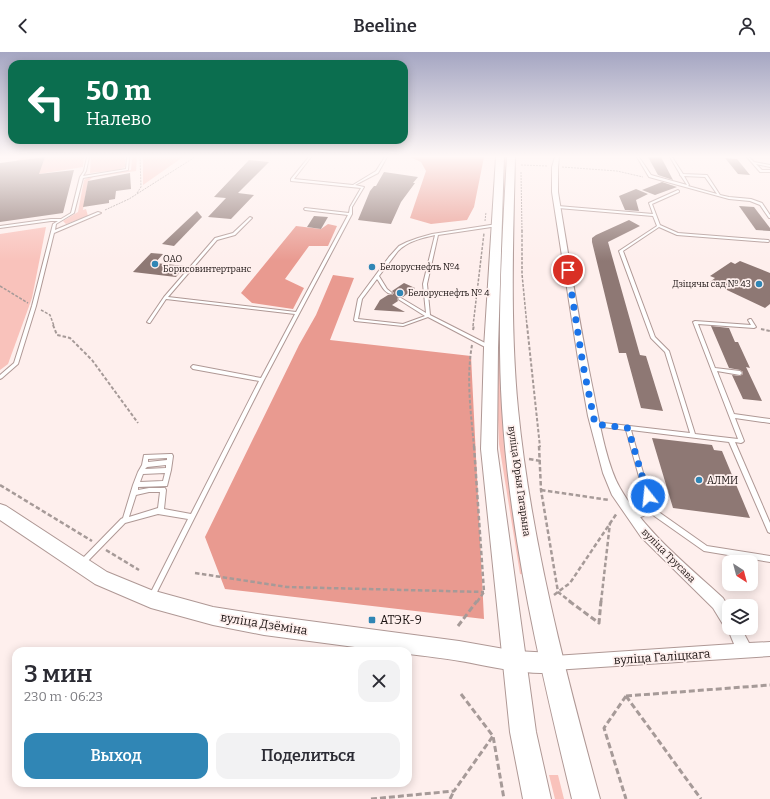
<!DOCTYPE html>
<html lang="ru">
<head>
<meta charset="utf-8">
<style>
	:root { --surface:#fff; --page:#f2f2f3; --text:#2b2b33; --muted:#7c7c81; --accent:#3086b5 }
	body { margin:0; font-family:Bitter,serif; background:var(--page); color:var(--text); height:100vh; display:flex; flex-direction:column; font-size:15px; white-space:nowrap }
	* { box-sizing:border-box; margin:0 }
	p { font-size:13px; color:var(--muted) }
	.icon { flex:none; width:22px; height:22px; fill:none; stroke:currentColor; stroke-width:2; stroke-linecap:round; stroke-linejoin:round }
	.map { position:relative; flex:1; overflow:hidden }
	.panel { position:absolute; left:12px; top:595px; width:400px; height:140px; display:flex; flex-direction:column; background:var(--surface); border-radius:12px; box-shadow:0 2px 10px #0003 }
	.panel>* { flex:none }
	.hud { position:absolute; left:8px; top:8px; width:400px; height:84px; border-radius:12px; box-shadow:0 2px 10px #0003; background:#0b6e4f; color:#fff; overflow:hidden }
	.needle { width:26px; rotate:144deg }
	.fabs { position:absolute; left:722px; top:503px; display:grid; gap:8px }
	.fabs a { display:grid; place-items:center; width:36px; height:36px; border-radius:8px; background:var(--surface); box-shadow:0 2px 10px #0003; font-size:20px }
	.pin { position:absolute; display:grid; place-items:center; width:34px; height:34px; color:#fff; margin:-17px; border:2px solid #fff; border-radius:50%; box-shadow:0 1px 4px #0007 }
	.me { position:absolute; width:44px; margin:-22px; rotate:344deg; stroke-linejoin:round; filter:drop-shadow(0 0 3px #0008) }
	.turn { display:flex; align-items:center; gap:14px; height:84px; padding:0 12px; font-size:18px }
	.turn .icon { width:52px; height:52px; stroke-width:2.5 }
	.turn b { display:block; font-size:28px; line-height:34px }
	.round { display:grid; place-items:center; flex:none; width:42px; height:42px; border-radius:12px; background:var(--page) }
	.headline { display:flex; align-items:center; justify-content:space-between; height:68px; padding:0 12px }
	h1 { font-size:24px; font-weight:600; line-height:30px }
	.cta { display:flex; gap:8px; margin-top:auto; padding:8px 12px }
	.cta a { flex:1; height:46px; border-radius:12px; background:var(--accent); color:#fff; font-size:16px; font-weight:600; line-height:46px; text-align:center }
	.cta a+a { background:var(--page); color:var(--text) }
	header { display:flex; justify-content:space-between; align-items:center; height:52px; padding:0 12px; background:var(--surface); font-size:18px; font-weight:600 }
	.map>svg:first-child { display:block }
</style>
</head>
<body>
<header><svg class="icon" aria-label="back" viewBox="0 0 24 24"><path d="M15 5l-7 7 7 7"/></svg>Beeline<svg class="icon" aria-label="person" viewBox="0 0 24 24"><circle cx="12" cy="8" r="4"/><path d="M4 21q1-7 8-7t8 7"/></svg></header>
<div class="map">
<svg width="770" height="747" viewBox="0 0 770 747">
	<rect width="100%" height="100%" fill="#feefed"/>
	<g fill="#f9c2bb">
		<polygon points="23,105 84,105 83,115 39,122 16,109"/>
		<polygon points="91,105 125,105 125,115 118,118 90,121"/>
		<polygon points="132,105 137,105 136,119 93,125 88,129 83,158 86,157 88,164 66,172 63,169 78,160 84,128 92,124 131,118"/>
		<polygon points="143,105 183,105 143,133"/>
		<polygon points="505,105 507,105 500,318 505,392 526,523 520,522 499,392 497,342"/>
		<polygon points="46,175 32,246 8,312 0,318 0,182"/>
		<polygon points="549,723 558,723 564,747 555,747"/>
	</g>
	<g fill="#e99a90">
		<polygon points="410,105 484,105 474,155 467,168 431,172 410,166 426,119 421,110"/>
		<polygon points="328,172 337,174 328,194 309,194 285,227 304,236 293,257 252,251 241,241 296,174 321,177"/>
		<polygon points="333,223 354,226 330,288 471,304 484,567 225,537 205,485 299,293 316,263"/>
	</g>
	<g fill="#8e7874">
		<polygon points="45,105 39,122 74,118 63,161 0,170 0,111"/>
		<polygon points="648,105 661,105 673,128 658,123"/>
		<polygon points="725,106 737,107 750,123 738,122"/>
		<polygon points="249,108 269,110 238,141 254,143 231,167 208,165 226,146 214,145"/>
		<polygon points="384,120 418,125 413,131 415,131 401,150 391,172 358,168 370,139 374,134 376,134"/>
		<polygon points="130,121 131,137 116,139 115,147 109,148 109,151 83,155 88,129"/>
		<polygon points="662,130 677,135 655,143 642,138"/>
		<polygon points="636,137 648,142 636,148 639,159 625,158 619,144"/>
		<polygon points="739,154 754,155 770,176 770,179 756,178"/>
		<polygon points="197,159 202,165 174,194 162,192"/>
		<polygon points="314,164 328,165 321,177 307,175"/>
		<polygon points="629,168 640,174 608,190 640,303 646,304 663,359 641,356 626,301 619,301 592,190 592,186 596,183"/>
		<polygon points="151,201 163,202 155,211 185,214 176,225 133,220"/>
		<polygon points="740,209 770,221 770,252 765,256 710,230 715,226 710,224 731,210 735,212"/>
		<polygon points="404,231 415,236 403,245 398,245 397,247 398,249 392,253 405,260 374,258 380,248 388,243 392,243 394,241 392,239"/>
		<polygon points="711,274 729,276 735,290 738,290 750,316 746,315 762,349 743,347 732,323 740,324 743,322 743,320 740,318 729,316"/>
		<polygon points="652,386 712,393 714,398 722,399 750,466 673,456"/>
	</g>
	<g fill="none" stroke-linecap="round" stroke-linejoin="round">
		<defs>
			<g id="service">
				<polygon points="87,105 89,105 86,119 83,124 126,117 127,105 129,105 128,118 83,126 74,161 56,172 55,178 98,160 101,161 54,181 36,254 18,312 2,326 0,327 0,323 14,311 32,254 53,172 58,169 51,169 0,176 0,174 51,167 61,167 71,161 80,125 84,119"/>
				<path d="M309,105h2l-17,22 59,6 23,-14 9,-14h2l-9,16 -23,12 9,2 -12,20v7l-88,166 -110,218 -2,1 -2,-1 -1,-2 1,-2 38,-75 -30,-5 -33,9 -40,41 -2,1 -2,-1 -1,-2 1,-2 40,-41 2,-1 10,-33 5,-13 4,-7 2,-10 26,-1h2l1,2 -2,14 -4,16 -29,1v3l11,-2h16l1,2 -2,19 27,5 68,-133 -66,-12 -2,-2 2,-2 68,13 34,-64 -129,-15 -16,24h-1l-2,-1 17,-25 51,-59 18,-5 17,-16 2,1 -17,17 -18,5 -49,57 128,15 52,-97 -43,-5 -1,-1 1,-1 44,5 1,-6 11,-19 -70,-7v-2zM167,406v2l-19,2v-3zM166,413v3l-21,1 2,-2zM165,421l-2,8 -23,1 3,-8zM149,440h11l-2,16 -29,9 7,-22z"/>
				<path d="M637,105h2l12,18 36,10 -6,-9 -1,-1v-1l-10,-17h2l11,17 24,1 13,20 9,2 22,2 11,4 8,12v3h-1l-9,-13 -10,-4 -21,-2 -80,-22zM684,124l21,1 12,17 -29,-8 1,-1z"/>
				<polygon points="747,105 749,105 754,110 770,113 770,115 756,112 762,118 770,118 770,120 760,120"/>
				<polygon points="678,138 679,139 679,140 652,152 660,173 678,181 768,188 770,189 768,190 677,183 659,175 623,199 655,285 669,299 695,382 738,387 693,270 695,269 751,273 748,268 750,267 751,267 756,275 754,276 698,272 715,316 740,319 742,321 740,323 717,319 734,362 770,367 770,371 735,366 744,389 743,390 741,391 735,390 770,471 770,481 768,480 729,390 631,378 653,456 707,494 770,504 770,510 704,499 650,461 634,468 632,467 631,465 632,463 648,457 626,378 595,374 593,373 593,371 595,370 690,381 665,300 651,286 619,199 657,174 653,164 558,156 557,155 558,154 653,162 649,151"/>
				<path d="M497,172h1v2l-60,9 -11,49 3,31 61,31v2h-4l-59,-31 -25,9 -48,-5 -1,-1 4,-21 31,-42 10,-11 8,-4 11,-4 14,-4zM435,183l-12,49 3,29 -25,-15h-2l-1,1 27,17 -22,8 -45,-5 4,-20 15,-20c4,5 7,14 14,15l1,-1 -5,-4 -8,-13 19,-25c10,-10 24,-13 37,-16z"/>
			</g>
			<path id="minor" d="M555,105h4l-1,10v25c11,68 22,136 36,203 5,26 13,71 26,93 25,44 66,76 103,110l6,10v20h12l8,15 21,-1v14l-216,14 -5,-2 -2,-5 2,-5 5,-2 180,-12 -7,-17 -3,-1 -11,-18 -72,-71 -29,-42 -9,-22 -15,-57 -9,-51 -27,-173v-25z"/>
			<path id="secondary" d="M0,452l6,2 101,66 44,18 62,17 51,8 195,26 56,10 39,2 7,3 3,7 -3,7c-22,9 -76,-5 -101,-9 -17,-3 -35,-5 -52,-7v-3h-23l-121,-16 -51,-10 -62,-17 -56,-24 -95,-64z"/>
			<g id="primary">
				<polygon points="496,105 504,105 498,296 497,397 536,680 551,747 523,747 510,680 481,397 484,296"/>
				<path d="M507,105h8c-2,83 -5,169 3,252 13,132 47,262 82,390h-28c-31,-128 -62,-259 -70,-391 -5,-83 0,-168 5,-251z"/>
			</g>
		</defs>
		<use href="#service" stroke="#af9895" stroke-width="2"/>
		<use href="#minor" stroke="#af9895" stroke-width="2"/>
		<use href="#secondary" stroke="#af9895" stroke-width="2"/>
		<use href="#primary" stroke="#af9895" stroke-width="2"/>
		<g stroke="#a69a98" stroke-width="1" stroke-dasharray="2 1" stroke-linecap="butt">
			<polyline points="521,113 548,114"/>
			<polyline points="562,115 617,119 643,125"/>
			<polyline points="521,120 522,179"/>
			<polyline points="137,141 141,135 140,105"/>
			<polyline points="105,158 129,147 195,105"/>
			<polyline points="485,169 486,160"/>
		</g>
		<g stroke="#a69a98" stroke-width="1.5" stroke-dasharray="3 1.5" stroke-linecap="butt">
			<polyline points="522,178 522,222 527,274"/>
			<polyline points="0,234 28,251"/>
			<polyline points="41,258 50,263 54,274"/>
			<polyline points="473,274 484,181"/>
		</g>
		<g stroke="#a69a98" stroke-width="2" stroke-dasharray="3.5 2" stroke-linecap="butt">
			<polyline points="53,273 57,283 70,286 92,308 138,371"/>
			<polyline points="527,273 540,395"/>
			<polyline points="761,277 770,279"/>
			<polyline points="473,278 474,273"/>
			<path d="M472,293c-6,34 -1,68 2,102"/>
		</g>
		<g stroke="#a69a98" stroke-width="2.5" stroke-dasharray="4.5 2.5" stroke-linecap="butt">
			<polyline points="474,394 484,540 477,550"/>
			<polyline points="539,394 541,438 558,540 571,550"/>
			<polyline points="529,407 541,409"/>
			<polyline points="0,433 92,489"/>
			<polyline points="541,438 609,448"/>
			<polyline points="106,498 139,518"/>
			<polyline points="195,521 287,535 484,540"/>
			<polyline points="554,543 570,531 617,461"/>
			<polyline points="601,550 610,471"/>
		</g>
		<g stroke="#a69a98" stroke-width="3" stroke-dasharray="6 3" stroke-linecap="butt">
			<polyline points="569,549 599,571 601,549"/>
			<polyline points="458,574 477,549"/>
			<polyline points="461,642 493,684 504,747"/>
			<polyline points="626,644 770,633"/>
			<polyline points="626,644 701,747"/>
			<polyline points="626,644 604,676 626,747"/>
			<polyline points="371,747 454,739 493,684"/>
			<polyline points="450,747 454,739"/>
		</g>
		<use href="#service" fill="#fff" fill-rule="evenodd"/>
		<use href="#minor" fill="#fff" fill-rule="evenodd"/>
		<use href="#secondary" fill="#fff" fill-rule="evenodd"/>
		<use href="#primary" fill="#fff" fill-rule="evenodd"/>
	</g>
	<linearGradient id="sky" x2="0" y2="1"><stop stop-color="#a5a6c2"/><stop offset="0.5" stop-color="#fff8f7"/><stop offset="1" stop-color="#fff8f7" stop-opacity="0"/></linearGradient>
	<rect width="770" height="209" fill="url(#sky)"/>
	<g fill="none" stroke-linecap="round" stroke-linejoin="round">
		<polyline stroke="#1a73e8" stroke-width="7" stroke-dasharray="0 12.6" points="568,218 583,313 595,372 628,376 648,444"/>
	</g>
	<g fill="#3086b5" stroke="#feefed" stroke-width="1.5">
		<circle cx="155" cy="212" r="4"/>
		<circle cx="372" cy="215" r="4"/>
		<circle cx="759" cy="232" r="4"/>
		<circle cx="400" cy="241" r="4"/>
		<circle cx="699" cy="428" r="4"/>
		<rect x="368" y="564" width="8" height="8" rx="2"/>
	</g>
	<g text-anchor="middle" stroke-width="3.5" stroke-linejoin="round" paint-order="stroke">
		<g font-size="9" fill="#1b1312" stroke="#feefed" text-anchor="start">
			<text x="163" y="210">ОАО<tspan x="163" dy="10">Борисовинтертранс</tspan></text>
			<text x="380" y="218">Белоруснефть №4</text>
			<text x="751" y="235" text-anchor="end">Дзіцячы сад № 43</text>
			<text x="408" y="244">Белоруснефть № 4</text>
		</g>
		<g font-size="10" fill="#1b1312" stroke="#feefed" text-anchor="start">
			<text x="707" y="432">АЛМИ</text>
		</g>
		<g font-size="10" fill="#1b1312" stroke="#feefed">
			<text transform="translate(520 429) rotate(82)" y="4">вуліца Юрыя Гагарына</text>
			<text transform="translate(669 503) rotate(45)" y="4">вуліца Трусава</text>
		</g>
		<g font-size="12" fill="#1b1312" stroke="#feefed" text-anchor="start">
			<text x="380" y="572">АТЭК-9</text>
		</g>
		<g font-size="12" fill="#1b1312" stroke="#feefed">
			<text transform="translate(264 572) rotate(9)" y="4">вуліца Дзёміна</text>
			<text transform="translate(662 605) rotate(-4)" y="4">вуліца Галіцкага</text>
		</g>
	</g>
</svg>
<div class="fabs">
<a><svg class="needle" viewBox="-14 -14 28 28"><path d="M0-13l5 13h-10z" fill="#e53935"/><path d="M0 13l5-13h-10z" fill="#7c7c81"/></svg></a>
<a><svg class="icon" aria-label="layers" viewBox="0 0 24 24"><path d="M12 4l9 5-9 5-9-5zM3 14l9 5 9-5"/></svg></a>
</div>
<div class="pin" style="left:568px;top:218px;background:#d93025"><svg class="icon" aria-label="arrive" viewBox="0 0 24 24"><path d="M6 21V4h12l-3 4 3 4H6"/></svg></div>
<svg class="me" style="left:648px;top:444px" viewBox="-20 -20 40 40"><circle r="17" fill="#1a73e8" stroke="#fff" stroke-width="3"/><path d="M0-11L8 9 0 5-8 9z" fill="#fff"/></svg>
<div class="hud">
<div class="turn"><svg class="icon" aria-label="left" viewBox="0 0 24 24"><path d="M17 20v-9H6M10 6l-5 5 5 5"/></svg><div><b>50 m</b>Налево</div></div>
</div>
<section class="panel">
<div class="headline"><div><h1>3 мин</h1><p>230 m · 06:23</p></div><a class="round"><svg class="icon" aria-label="close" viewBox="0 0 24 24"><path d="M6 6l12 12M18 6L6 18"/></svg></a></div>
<div class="cta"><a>Выход</a><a>Поделиться</a></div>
</section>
</div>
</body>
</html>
